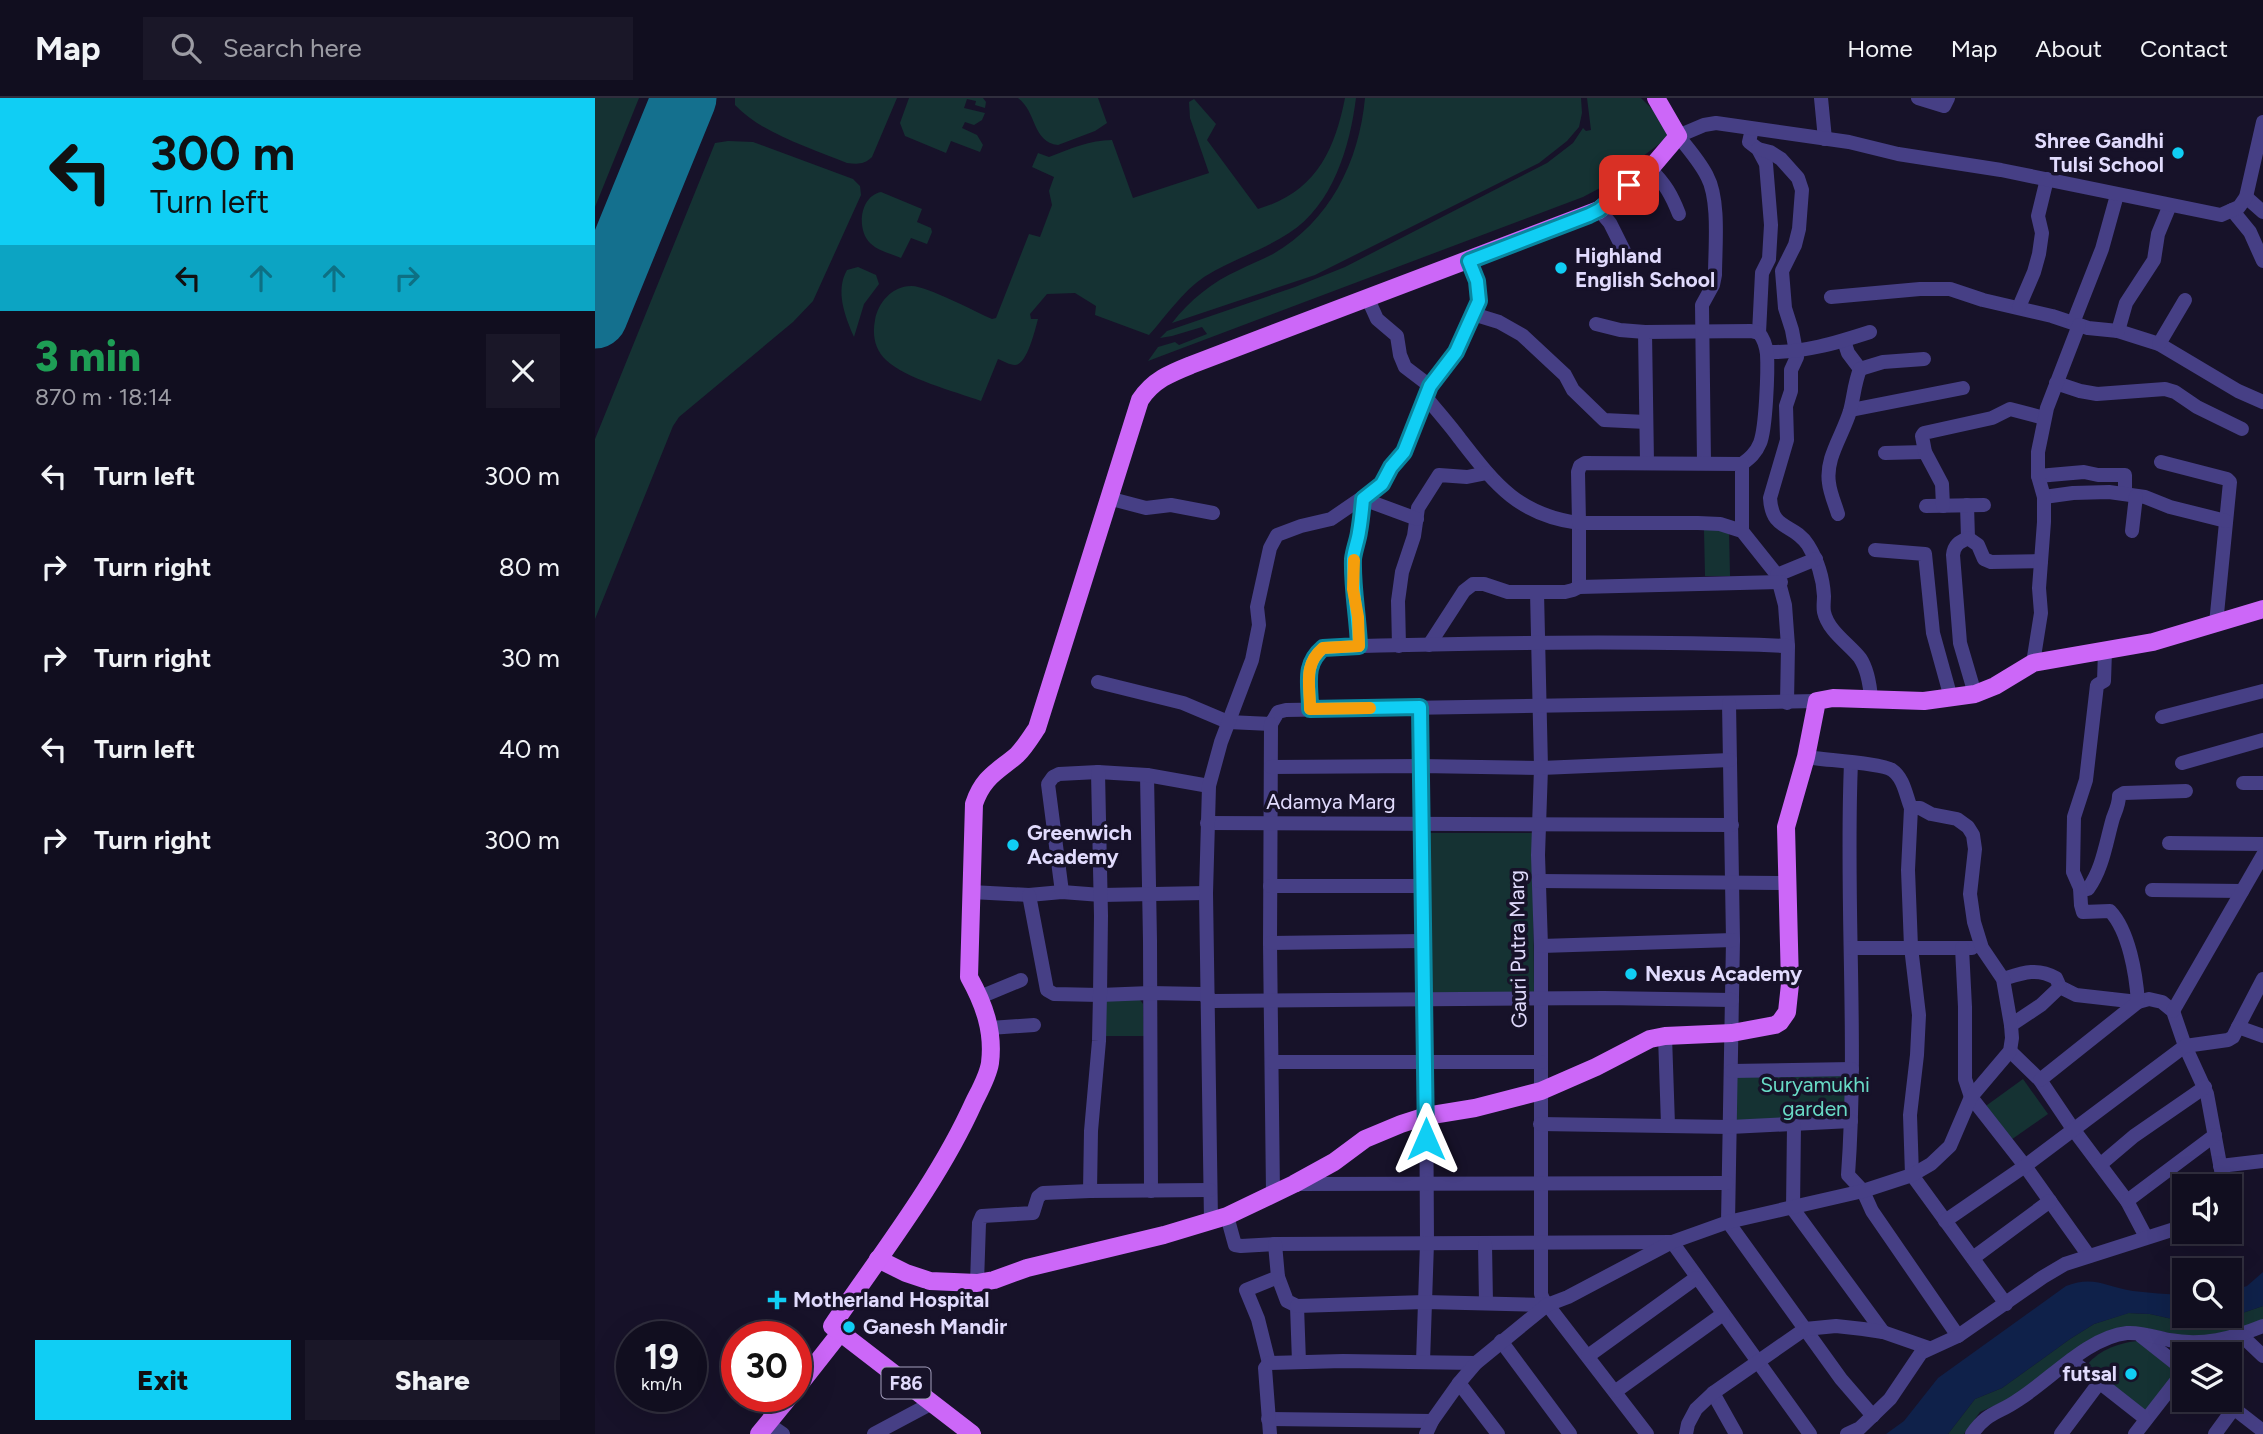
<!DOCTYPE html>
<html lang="en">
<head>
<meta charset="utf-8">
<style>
	:root { --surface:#110e1f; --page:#1a1728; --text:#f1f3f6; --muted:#9c9ca4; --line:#302e3d; --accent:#10cef4 }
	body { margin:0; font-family:Figtree,sans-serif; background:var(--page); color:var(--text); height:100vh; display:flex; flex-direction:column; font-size:26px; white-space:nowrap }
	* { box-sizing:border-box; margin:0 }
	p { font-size:23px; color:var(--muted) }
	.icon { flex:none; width:38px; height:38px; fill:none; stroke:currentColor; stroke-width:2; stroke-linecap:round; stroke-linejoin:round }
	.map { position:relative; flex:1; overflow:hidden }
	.panel { display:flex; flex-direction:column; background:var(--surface); width:595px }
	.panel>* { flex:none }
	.guide { background:#10cef4; color:#111; overflow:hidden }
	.fabs { position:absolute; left:1577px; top:1076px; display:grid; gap:14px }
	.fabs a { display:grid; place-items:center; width:70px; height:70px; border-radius:0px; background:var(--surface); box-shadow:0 7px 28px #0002,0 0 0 2px var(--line); font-size:35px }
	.speed { position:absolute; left:21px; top:1223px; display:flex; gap:14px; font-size:35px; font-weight:700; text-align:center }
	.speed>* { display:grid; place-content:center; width:91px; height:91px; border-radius:50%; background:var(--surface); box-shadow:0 7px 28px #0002,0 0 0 2px var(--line); line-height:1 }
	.speed small { font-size:18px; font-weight:400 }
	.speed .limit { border:10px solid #d22; background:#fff; color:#111 }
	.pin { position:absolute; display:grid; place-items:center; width:60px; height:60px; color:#fff; margin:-30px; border-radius:14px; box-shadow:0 4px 10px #0006 }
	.me { position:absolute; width:77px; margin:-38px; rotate:0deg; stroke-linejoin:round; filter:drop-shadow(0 0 5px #0008) }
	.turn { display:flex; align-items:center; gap:24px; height:147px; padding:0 35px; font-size:32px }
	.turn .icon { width:91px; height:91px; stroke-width:2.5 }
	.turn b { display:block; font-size:49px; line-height:60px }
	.lanes { display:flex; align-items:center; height:66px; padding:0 35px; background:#0003; justify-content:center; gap:35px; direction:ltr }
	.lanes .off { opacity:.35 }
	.round { display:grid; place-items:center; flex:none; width:74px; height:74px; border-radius:0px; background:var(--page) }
	.overview { display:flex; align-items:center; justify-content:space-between; height:119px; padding:0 35px }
	h1 { font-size:42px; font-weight:800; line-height:52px; color:#1e9e55 }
	.action { display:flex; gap:14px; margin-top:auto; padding:14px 35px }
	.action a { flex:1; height:80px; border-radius:0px; background:var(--accent); color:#111; font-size:28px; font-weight:800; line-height:80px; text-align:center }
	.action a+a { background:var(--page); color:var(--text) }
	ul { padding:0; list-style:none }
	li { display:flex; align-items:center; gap:21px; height:91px; padding:0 35px }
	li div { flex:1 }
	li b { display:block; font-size:26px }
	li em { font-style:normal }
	header { display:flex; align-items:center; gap:42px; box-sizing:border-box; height:98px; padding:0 35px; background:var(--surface); border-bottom:2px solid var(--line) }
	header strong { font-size:33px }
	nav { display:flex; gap:38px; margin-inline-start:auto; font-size:24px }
	.search { width:490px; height:63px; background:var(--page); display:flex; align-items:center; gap:18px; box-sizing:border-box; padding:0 24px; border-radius:0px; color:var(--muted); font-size:26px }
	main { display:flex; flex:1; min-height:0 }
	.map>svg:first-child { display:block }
</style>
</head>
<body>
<header>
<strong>Map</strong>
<div class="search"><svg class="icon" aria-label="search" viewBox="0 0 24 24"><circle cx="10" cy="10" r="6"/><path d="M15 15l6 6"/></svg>Search here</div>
<nav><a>Home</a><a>Map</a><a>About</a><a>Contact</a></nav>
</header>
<main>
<section class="panel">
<div class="guide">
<div class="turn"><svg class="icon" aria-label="left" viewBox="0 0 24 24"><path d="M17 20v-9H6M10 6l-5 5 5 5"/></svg><div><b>300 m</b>Turn left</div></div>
<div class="lanes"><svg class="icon" aria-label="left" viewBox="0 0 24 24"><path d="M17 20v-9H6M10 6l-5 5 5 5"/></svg><svg class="icon off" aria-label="ahead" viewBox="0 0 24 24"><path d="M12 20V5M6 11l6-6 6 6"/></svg><svg class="icon off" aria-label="ahead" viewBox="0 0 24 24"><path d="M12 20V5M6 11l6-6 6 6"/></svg><svg class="icon off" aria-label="right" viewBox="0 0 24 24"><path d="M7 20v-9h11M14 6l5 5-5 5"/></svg></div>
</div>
<div class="overview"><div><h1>3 min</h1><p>870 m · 18:14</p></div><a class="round"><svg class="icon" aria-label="close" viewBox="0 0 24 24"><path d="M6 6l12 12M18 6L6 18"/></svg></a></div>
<ul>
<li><svg class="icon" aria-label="left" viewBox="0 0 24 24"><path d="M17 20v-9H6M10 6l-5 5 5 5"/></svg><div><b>Turn left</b></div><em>300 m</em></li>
<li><svg class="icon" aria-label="right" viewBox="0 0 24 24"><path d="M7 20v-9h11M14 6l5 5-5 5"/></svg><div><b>Turn right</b></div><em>80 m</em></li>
<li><svg class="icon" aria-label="right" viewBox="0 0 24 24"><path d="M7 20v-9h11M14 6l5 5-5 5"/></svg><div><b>Turn right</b></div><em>30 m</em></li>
<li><svg class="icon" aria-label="left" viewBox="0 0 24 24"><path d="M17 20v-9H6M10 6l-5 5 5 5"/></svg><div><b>Turn left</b></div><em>40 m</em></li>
<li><svg class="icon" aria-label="right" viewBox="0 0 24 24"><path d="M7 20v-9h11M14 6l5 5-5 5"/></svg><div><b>Turn right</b></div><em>300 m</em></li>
</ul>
<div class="action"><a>Exit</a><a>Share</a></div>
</section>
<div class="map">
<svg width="1668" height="1336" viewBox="0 0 1668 1336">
	<rect width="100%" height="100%" fill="#171229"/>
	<g fill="#153233">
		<polygon points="0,0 44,0 0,109"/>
		<path d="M140,0h162l-25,59c-8,8 -15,7 -25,6 -36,-15 -86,-30 -112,-58z"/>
		<polygon points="314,0 388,0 391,4 390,10 380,7 381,3 372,1 369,10 390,15 387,22 379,27 370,24 367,30 382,37 388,47 385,54 356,43 351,55 310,38 305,25"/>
		<path d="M423,0h80l9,25 -12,8 -37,14c-26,-3 -21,-33 -40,-47z"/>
		<path d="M750,0h11c-6,48 -23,107 -67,135 -27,18 -58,27 -85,44 -22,15 -37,38 -55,58l-54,-20 1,-9 -21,-13 -28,1 -17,20 1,5h7c-3,11 -11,46 -23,46 -5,0 -12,-4 -17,-6l-17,42c-27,-10 -75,-22 -95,-41 -11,-10 -14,-25 -11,-40 3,-17 17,-34 36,-34 14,-1 65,26 81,33l4,-1 33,-84 11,3 12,-32 -3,-14 5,-14 -22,-10 6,-14 11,4c21,-8 41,-17 63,-17l21,58 76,-25 -19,-55 -1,-16 5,-3 22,25 -9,16 51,69c57,-17 76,-56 87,-111z"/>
		<path d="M770,0h216l1,15 -3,14 -12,14 -28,22 -224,112 -143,48c18,-23 40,-41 67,-53 11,-6 23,-10 34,-16 57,-33 86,-92 92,-156z"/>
		<polygon points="992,0 1046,0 1064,18 1075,38 1005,90 988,99 553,263 563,249 580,244 584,247 612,236 607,229 577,238 565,240 572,233 700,189 750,169 952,65 978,45 988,30 991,33 996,32"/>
		<polygon points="133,43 158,44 258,81 265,88 266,97 218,203 198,224 84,319 78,328 0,521 0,341 118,50 120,45"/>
		<path d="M286,94l41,17 -5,13 14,6 1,4 -5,12 -16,-6 -10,20c-9,-4 -23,-7 -31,-15 -14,-14 -10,-47 11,-51z"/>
		<path d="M263,169l18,8 3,9 -15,20 -10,33c-9,-21 -19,-46 -7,-67z"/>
		<polygon points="1109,432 1134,432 1135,478 1110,478"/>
		<polygon points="835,735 938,735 939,900 835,900"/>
		<polygon points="543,899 548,906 549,938 507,938 510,902"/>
		<polygon points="1246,977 1252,979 1254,1017 1143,1024 1137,1021 1141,978"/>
		<polygon points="1428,981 1453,1016 1413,1044 1388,1010"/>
		<path d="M1668,1208v14c-15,5 -32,14 -47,17 -30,5 -59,-11 -89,-10l-115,71 -32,14 -16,22h-16l27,-35 27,-11 68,-49 24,-15 34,-11 22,1 54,12z"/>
		<path d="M1542,1243l40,32 -31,41 -61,-46c11,-17 33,-25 52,-27z"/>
	</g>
	<path fill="#0f214a" d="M1668,1174v34l-59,20 -54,-12 -21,-1 -35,11 -24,15 -68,49 -27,11 -27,35h-62l18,-13 34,-43 128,-92c28,-11 40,1 67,5 16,2 34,3 51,4v21h45l1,-25 17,-5z"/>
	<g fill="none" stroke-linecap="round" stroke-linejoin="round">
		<polyline stroke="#14708e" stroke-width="65" points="0,218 89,0"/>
		<g stroke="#463f85" stroke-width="14">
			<polyline points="1226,0 1230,41"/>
			<polyline points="1323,0 1349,8 1353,0"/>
			<polyline points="1157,31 1154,44 1163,51 1171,66 1176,127 1174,161 1167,175 1164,235"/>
			<path d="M1163,51l12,3 11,7 17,19 4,12 -3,39 -4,16 -13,26 3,37 7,22 5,27 -6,13v21l-5,15 1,34 -17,58c2,34 23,24 38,47 10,16 15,32 16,51 0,5 -1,11 0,16 4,19 25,32 36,46 8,12 10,27 11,41"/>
			<path d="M1055,71c15,14 22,27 29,45"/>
			<polyline points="1651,99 1668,114"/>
			<polyline points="1004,112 1015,125 1032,159"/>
			<polyline points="1637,112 1655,134 1668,163"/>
			<polyline points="1236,199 1325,191 1355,191 1388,202 1457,218 1493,230 1523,233 1564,246 1643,293 1668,304"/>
			<polyline points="773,201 782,221 802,238 805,257 810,269 835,288"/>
			<polyline points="1424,209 1439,174 1444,156 1447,135 1443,118 1452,81"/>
			<polyline points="878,216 904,224 927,237 970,277 978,292 1009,322 1051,324"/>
			<polyline points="1478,225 1507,151 1522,97"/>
			<polyline points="1001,226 1025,232 1050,234"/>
			<polyline points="1523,233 1531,205 1559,162 1563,136 1575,107"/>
			<polyline points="1249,243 1253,255 1265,271"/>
			<polyline points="1564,246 1590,202"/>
			<path d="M1172,254c36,1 69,-9 103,-20"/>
			<polyline points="1265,271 1288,264 1329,261"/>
			<polyline points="1461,285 1485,293 1502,296 1570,291 1580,294 1602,309 1647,331"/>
			<path d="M831,299c11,14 23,27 34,42 35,45 58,76 119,84v64"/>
			<polyline points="1256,312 1368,290"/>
			<polyline points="1290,355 1330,354"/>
			<polyline points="1566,364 1632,381 1635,384 1621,526"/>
			<path d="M1052,365l-2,-131 106,-1 8,2c5,6 7,13 8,21 1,17 -1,74 -7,89 -4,10 -10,15 -18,21"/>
			<path d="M1109,365l-2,-158 11,-20 2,-10c0,-27 5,-75 -8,-99 -7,-14 -19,-28 -29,-40l26,-11 12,-2 133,19 49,12 103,16 220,45 18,-8 7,-10 17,-75"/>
			<polyline points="1443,378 1489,374 1503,377 1530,377 1530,396"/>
			<polyline points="1449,399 1478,395 1514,394 1550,399 1575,409 1631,423"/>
			<polyline points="513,400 551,410 576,407 618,415"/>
			<path d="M1372,407l1,33c-9,4 -14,7 -15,17l7,88 15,51"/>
			<polyline points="1331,408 1389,407"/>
			<polyline points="1348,408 1347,386 1330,354 1327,338 1329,335 1397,320 1415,311 1449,320"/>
			<path d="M1243,416c-3,-10 -8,-21 -9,-31 -4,-25 14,-48 21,-72 4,-15 4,-26 10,-42"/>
			<polyline points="1147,433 1125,426 1103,425 984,425 983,374 985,368 990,365 1147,366 1147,433 1182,477 1190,507 1193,548 1192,605"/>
			<polyline points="1537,433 1541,398"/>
			<polyline points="1373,440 1383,447 1389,461 1396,464 1446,463"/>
			<polyline points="1280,452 1330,456 1338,535 1356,600"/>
			<polyline points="1182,477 1221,461"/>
			<polyline points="942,494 946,670 943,757 946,848 946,1196 948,1201 1052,1336"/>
			<polyline points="834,547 869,493 878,486 889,486 913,494 970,494 978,492 984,489 1186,484"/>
			<polyline points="804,548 803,503 807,474 819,438 823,410 844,377 872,379 892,375"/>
			<path d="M764,549c-1,-30 -7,-59 -6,-88 1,-9 5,-18 7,-27 1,-11 2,-23 3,-33l54,20"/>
			<polyline points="1438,565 1446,515 1444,490 1449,424 1449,399 1443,378 1443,354 1452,310 1484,227"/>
			<polyline points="503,584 588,605 633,624 676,626 683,614 691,612 1222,603"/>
			<polyline points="1134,605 1138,842 1133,1124 1246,1281 1278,1318"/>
			<polyline points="825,609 826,788 831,964 832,1145 828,1264"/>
			<path d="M715,611c0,-25 -7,-44 13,-62 155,-4 311,-7 465,-1"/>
			<polyline points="1567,619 1668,593"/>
			<polyline points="676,626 675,845 678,1095"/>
			<path d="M1256,665c-6,137 7,275 -3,412l15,16 9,20 86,125"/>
			<polyline points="1587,665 1668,642"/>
			<polyline points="676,669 826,668 946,670 1135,662"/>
			<polyline points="552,677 555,843 556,1093"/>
			<polyline points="1648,685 1668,685"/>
			<polyline points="1316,710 1313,772 1316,849 1324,917 1322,957 1315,1017 1317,1077 1411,1206"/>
			<polyline points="612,725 1137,727"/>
			<polyline points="1574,745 1668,746"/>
			<polyline points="944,783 1193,785"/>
			<polyline points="675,788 826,788"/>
			<path d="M1485,790l8,1c15,-21 18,-47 25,-71 3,-8 6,-14 6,-22l5,-3 62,-2"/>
			<polyline points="1557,792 1647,793"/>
			<polyline points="376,794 434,797 467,794 506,797 611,795"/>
			<polyline points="467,794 453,686 458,679 464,676 503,674 552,677 614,688"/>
			<polyline points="434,797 452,892 459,896 505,897 555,895 607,896 618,903 1009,900 1137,902"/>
			<polyline points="675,845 827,843"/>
			<polyline points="946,848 1138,842"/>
			<polyline points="1256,850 1377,850"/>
			<polyline points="1367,850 1370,909 1370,981 1376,999 1430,1068 1494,1158"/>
			<path d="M1408,881c19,-6 34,-12 53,-1l4,9 16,8 62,7 11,-3 13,3 11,9 12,35 22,48 17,92"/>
			<polyline points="385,899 426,882"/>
			<polyline points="1578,913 1668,757"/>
			<polyline points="1416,927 1446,907 1465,889"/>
			<polyline points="1643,929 1668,881"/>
			<polyline points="395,930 439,927"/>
			<polyline points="1070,938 1073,1027"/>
			<polyline points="1415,953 1445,982 1478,1031 1532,1103 1551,1139"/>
			<polyline points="677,964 946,964"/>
			<polyline points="1136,973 1257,971"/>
			<path d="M1445,982l98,-78c-2,-28 -9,-71 -28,-91l-27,1 -2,-7 -1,-17 -7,-16 1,-55 12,-37 11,-95 7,-4 1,-30"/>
			<polyline points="945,1026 1135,1029 1256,1023"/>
			<polyline points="1199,1027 1198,1111 1288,1234"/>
			<polyline points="1506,1066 1539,1038 1610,989"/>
			<polyline points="1625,1068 1668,1063"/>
			<polyline points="701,1086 1132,1085"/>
			<polyline points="495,1093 496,1033 504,943 505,897 506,818 503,674"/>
			<polyline points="1532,1103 1620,1037"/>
			<polyline points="632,1118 640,1147 646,1148 680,1146 1077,1144 1215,1336"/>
			<polyline points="616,1122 611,795 614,688 626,644 657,562 664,527 662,509 675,450 682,437 706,428 736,421 787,386 796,369 809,353 835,288 861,254 884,203 882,183 874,162"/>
			<polyline points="1350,1123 1430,1068 1590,948 1633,942 1638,939 1643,929 1668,938"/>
			<polyline points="890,1146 891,1205"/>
			<polyline points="1378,1160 1455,1103"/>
			<polyline points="683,1179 692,1203 702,1208 704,1264"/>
			<polyline points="382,1185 384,1125 387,1118 438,1115 443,1099 448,1095 495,1093 615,1092"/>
			<polyline points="702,1208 830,1204 952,1207"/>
			<polyline points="1646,1237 1668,1258"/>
			<polyline points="1546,1238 1589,1272"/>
			<polyline points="906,1243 975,1336"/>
			<polyline points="993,1258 1101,1180"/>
			<polyline points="1476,1262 1551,1321"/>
			<polyline points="674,1265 663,1221 651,1192 683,1179 680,1146"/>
			<polyline points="864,1285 903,1336"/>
			<polyline points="1021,1293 1128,1216"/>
			<polyline points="1118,1295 1141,1336"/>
			<polyline points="1628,1302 1668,1333"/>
			<polyline points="673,1321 837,1323"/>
			<polyline points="172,1325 188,1336"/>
			<polyline points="279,1336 337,1305"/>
			<polyline points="675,1336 670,1270 674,1265 748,1263 881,1265"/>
			<path d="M831,1336l6,-13 27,-38 17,-20 71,-58 21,-8 104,-55 56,-20 135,-31 49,-16 19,-11 19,-18 21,-49 39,-46 2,-13 -1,-13 -8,-46 -21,-31 -8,-26 -4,-28 5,-45 -2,-14 -5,-8 -11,-8 -26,-5 -11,-6h-9c-5,-12 -7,-30 -19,-38 -10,-7 -70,-10 -86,-13"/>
			<polyline points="1091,1336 1093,1326 1101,1311 1118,1295 1210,1231 1241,1228 1268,1231 1288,1234 1334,1250"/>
			<polyline points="1252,1336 1265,1330 1295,1301 1326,1255 1363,1238 1448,1179 1470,1166 1589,1128"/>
			<path d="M1377,1336c15,-22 26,-20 46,-34 32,-20 70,-63 109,-67 14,-1 28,4 42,7 34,6 62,-1 94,-14"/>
			<polyline points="1466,1336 1504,1285"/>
			<polyline points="1540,1336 1589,1273"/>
			<polyline points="1620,1336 1639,1310"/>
		</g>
		<g stroke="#cc67f8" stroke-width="18">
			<polyline points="283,1161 311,1175 335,1183 382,1185 399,1182 432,1170 569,1137 632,1118 699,1086 739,1064 770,1041 806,1026 831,1018 880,1010 946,993 1001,969 1055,941 1070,938 1137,935 1180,927 1185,924 1192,914 1195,886 1191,729 1211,659 1222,603 1238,600 1329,603 1380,596 1400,588 1438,565 1558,544 1668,511"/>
			<polyline points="201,1291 245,1235"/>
			<polyline points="164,1336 195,1298"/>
			<path d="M377,1336l-140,-108c49,-72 106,-144 142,-224 6,-12 14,-26 16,-39 4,-32 -6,-59 -21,-86l5,-173c9,-27 23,-32 43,-49 8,-8 14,-18 20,-27l103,-328c13,-20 31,-27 51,-35l408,-155 51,-41 28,-33 -22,-38"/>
		</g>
	</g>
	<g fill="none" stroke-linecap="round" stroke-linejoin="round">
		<defs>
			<path id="route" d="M831,1041l-6,-432 -110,2c0,-25 -7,-44 13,-61l36,-2c-1,-29 -7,-58 -6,-87 1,-9 5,-19 6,-27 2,-11 3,-22 4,-33l19,-15 9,-17 13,-15 26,-66 26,-34 23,-51 -2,-20 -8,-20 120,-46 10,-5 30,-25"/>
		</defs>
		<use href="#route" stroke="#0a869f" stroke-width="18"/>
		<use href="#route" stroke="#10cef4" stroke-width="12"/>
		<path stroke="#f59e0b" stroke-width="12" d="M759,462l-1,29 5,28 1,29 -36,2c-20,17 -13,36 -13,61l60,-1"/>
	</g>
	<g fill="#10cef4" stroke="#171229" stroke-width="2.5">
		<circle cx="1583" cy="55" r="7"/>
		<circle cx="966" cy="170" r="7"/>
		<circle cx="418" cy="747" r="7"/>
		<circle cx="1036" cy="876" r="7"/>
		<path d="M178.5 1191.5h7v7h7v7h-7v7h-7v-7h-7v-7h7z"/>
		<circle cx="254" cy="1229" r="7"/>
		<circle cx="1536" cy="1276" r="7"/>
	</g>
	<g text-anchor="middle" stroke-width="7" stroke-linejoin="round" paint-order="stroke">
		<rect fill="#171229" stroke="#a49fbd" stroke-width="2" x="286.5" y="1269.5" width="49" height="31" rx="5"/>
		<g font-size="19" font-weight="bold" fill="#e1dbfd">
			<text x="311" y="1292">F86</text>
		</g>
		<g font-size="21" font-weight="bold" fill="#e1dbfd" stroke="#171229" text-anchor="start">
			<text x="1569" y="50" text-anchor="end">Shree Gandhi<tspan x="1569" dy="24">Tulsi School</tspan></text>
			<text x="980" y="165">Highland<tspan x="980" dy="24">English School</tspan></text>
			<text x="432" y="742">Greenwich<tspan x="432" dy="24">Academy</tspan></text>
			<text x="1050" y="883">Nexus Academy</text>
			<text x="198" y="1209">Motherland Hospital</text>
			<text x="268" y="1236">Ganesh Mandir</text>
			<text x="1522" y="1283" text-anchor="end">futsal</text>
		</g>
		<g font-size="21" fill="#e1dbfd" stroke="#171229">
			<text x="736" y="711">Adamya Marg</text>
			<text transform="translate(923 851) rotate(-91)" y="7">Gauri Putra Marg</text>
		</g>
		<g font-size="21" fill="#69dbc6" stroke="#171229">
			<text x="1220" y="994">Suryamukhi<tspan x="1220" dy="24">garden</tspan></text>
		</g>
	</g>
</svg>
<div class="fabs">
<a><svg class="icon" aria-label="sound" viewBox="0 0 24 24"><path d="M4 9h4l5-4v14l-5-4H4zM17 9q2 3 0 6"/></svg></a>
<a><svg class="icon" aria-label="search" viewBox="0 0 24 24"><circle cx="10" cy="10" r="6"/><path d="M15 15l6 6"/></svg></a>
<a><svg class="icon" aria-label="layers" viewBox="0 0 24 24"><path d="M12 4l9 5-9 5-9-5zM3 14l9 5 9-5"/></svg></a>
</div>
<div class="speed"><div>19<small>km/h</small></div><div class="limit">30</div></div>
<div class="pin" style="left:1034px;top:87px;background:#d93025"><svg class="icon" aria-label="arrive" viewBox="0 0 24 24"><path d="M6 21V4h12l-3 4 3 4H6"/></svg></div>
<svg class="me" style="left:831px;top:1041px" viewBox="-20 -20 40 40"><path d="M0-17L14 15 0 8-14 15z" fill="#10cef4" stroke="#fff" stroke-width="4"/></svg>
</div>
</main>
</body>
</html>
